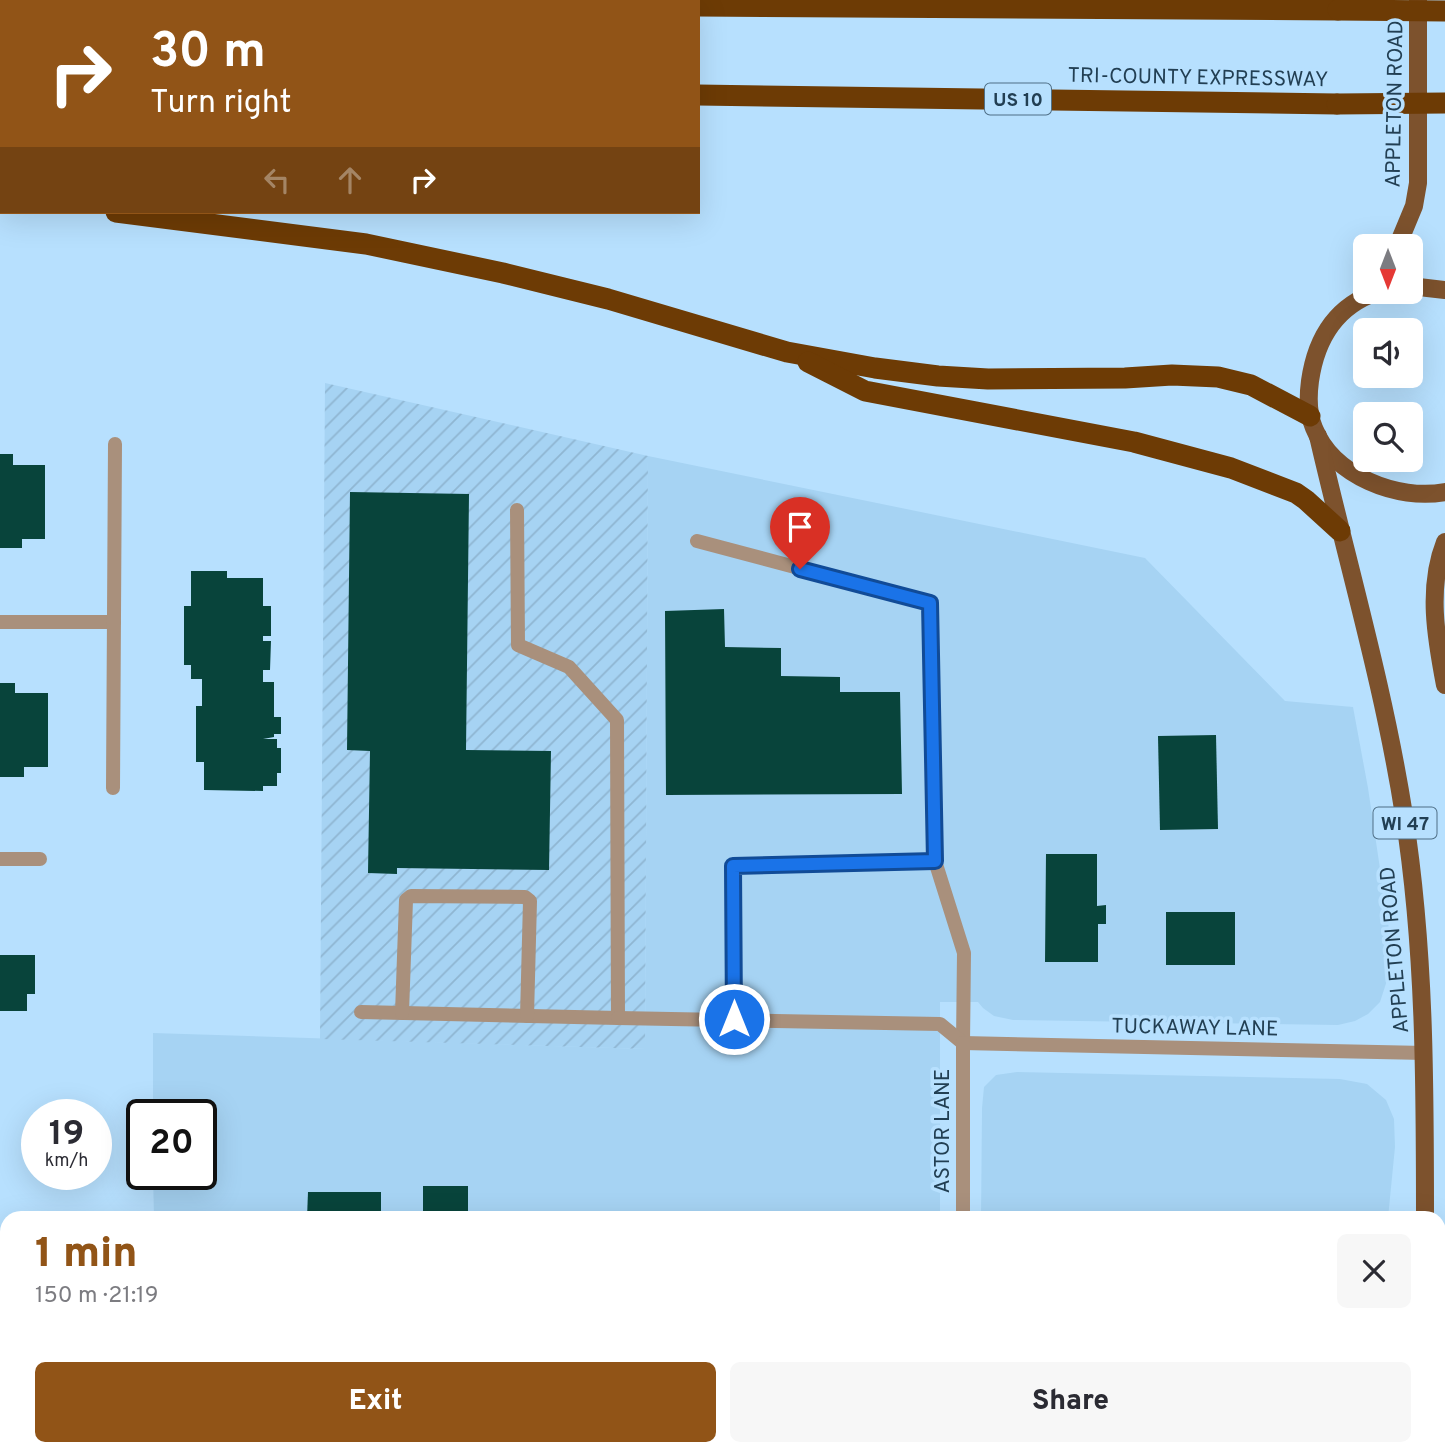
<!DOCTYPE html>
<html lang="en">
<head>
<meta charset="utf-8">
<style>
	:root { --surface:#fff; --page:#f7f7f7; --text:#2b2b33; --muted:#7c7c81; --accent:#915417 }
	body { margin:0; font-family:Overpass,sans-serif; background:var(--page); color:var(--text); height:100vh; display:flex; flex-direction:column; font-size:26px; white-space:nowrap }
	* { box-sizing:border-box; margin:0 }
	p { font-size:23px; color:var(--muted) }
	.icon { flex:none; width:38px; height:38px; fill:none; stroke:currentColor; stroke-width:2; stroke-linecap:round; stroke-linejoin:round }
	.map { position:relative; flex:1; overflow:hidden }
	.side { position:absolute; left:0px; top:1211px; width:1446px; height:245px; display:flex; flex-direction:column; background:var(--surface); border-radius:21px 21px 0 0; box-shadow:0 7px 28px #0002 }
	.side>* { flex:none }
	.guide { position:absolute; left:0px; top:0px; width:700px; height:214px; box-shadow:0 7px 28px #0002; background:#915417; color:#fff; overflow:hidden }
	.needle { width:46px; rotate:180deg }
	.buttons { position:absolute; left:1353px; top:234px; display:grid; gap:14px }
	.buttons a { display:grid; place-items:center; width:70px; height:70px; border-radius:10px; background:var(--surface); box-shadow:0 7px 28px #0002; font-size:35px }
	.speed { position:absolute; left:21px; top:1099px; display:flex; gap:14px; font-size:35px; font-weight:700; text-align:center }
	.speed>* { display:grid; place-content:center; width:91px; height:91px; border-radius:50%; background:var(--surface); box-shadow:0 7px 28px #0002; line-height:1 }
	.speed small { font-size:18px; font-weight:400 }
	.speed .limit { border:4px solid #111; border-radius:10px; background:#fff; color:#111 }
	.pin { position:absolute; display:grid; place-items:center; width:60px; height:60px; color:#fff; margin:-72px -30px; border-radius:50% 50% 50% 0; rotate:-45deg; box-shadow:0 0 7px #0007 }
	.pin .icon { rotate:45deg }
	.me { position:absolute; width:77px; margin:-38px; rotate:0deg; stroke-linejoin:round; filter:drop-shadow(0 0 5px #0008) }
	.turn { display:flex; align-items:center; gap:24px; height:147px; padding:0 35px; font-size:32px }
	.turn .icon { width:91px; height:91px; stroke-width:2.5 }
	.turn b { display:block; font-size:49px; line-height:60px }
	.lanes { display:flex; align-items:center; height:66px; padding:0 35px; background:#0003; justify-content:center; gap:35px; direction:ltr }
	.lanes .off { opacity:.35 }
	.round { display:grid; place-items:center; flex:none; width:74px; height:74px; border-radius:10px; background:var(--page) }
	.headline { display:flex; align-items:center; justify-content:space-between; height:119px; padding:0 35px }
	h1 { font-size:42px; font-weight:800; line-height:52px; color:var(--accent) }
	.cta { display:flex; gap:14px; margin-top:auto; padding:14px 35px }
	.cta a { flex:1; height:80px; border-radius:10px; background:var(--accent); color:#fff; font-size:28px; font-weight:800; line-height:80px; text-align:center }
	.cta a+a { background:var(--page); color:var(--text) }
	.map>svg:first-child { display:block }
</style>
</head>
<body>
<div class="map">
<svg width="1445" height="1456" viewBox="0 0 1445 1456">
	<defs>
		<pattern id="industrial-furrows" width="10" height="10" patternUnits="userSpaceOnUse" patternTransform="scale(1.75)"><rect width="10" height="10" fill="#a6d3f3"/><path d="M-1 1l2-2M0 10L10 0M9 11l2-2" fill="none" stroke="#8fb6d2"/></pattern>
	</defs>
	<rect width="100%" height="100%" fill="#b7e0fe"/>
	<g fill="#a6d3f3">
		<polygon points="648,456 1145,558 1285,701 1353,707 1368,788 1390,936 1392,965 1380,1002 1368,1014 1355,1021 1338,1025 1013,1020 994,1016 983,1008 978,1002 940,1002 940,1218 154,1218 153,1174 201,1174 201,1115 153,1115 153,1033 645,1049"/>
		<polygon points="1017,1072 1340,1079 1367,1084 1386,1100 1394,1119 1395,1147 1388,1218 981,1218 982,1108 984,1087 996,1075"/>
		<rect x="155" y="1449" width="785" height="7"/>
		<rect x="981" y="1449" width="390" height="7"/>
	</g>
	<polygon fill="url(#industrial-furrows)" points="325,383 648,456 645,1049 320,1039"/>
	<g fill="#08443b">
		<polygon points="0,454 13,454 13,465 45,465 45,539 22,539 22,548 0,548"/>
		<polygon points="350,492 469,494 466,750 551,751 549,870 397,868 397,874 368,873 370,751 347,750"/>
		<polygon points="191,571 227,571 227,578 263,578 263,606 271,606 271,636 263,636 263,641 271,641 270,670 263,670 263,682 274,682 274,717 281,717 281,734 274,734 274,737 263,739 277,739 277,748 281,748 281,773 277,773 277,786 263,786 263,791 204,790 204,762 196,762 196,706 202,706 202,679 191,679 191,665 184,665 184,606 191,606"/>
		<polygon points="724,609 725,647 781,648 781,676 840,677 840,692 900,692 902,794 666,795 665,611"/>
		<polygon points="0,683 15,683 15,693 48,693 48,767 24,767 24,777 0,777"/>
		<polygon points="1216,735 1218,829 1160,830 1158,736"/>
		<polygon points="1046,854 1097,854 1097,906 1106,905 1106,924 1098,924 1098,962 1045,962"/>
		<rect x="1166" y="912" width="69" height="53"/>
		<polygon points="0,955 35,955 35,994 27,994 27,1011 0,1011"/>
		<rect x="423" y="1186" width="45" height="32"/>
		<polygon points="308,1192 381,1192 381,1218 307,1218"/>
		<polygon points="7,1372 7,1449 21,1449 21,1456 0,1456 0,1373"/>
		<polygon points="390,1449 438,1449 443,1456 379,1456"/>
		<polygon points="1114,1449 1184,1449 1183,1456 1114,1456"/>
	</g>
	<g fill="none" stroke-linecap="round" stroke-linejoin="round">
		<g stroke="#a9907c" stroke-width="14">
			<polyline points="697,541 930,603 935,861 964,953 963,1043"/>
			<polyline points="0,622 114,622"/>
			<polyline points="113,788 115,444"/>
			<polyline points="0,859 40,859"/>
			<polyline points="361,1012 618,1018 617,720 569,667 518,645 517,510"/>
			<polyline points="402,1013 406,900 411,896 525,897 530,901 527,1016"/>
			<polyline points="734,1019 733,866 935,861"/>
			<polyline points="1202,1449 1209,1456"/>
			<polyline points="1243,1449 1243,1456"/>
			<polyline points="655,1456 655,1449"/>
			<polyline points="1050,1456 1050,1449"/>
			<polyline points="1102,1456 1102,1449"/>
			<polyline points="1265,1456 1267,1449"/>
			<polyline points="1289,1456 1289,1449"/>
		</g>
		<g stroke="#a9907c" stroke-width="14">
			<polyline points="618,1018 940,1024 963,1043"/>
			<polyline points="963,1043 1425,1053"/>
			<polyline points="963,1218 963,1043"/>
			<polyline points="962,1456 962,1449"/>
		</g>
		<g stroke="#7d522d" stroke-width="18">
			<polyline points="1397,247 1414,206 1418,183 1418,0"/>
			<polyline points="1410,286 1445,290"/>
			<path d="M1377,292c-41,14 -61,47 -67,89 -2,15 -2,33 4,47 19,48 84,73 131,64"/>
			<path d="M1318,436c29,126 66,251 86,379 21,134 21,268 21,403"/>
			<path d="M1445,542c-18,45 -9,96 0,143"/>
			<polyline points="1425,1449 1425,1456"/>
		</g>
		<g stroke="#6d3b05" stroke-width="21">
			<polyline points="0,1 68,2"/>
			<polyline points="698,6 1338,10"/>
			<polyline points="0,85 2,85"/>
			<polyline points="698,95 1337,104"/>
			<polyline points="0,201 2,201"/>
			<polyline points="116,212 366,244 503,273 608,299 787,352 875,368 938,376 988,379 1125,378 1172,375 1218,377 1251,385 1310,416"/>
			<polyline points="808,362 865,391 1134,442 1231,468 1296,493 1306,500 1340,531"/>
		</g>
		<g stroke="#6d3b05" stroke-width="21">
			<polyline points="1338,10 1445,11"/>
			<polyline points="1337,104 1445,103"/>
		</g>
	</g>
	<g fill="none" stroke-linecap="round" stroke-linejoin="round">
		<defs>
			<polyline id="route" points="734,1019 733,866 935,861 930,603 800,569"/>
		</defs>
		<use href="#route" stroke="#114b97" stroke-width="18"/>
		<use href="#route" stroke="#1a73e8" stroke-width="12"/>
	</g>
	<g text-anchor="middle" stroke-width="7" stroke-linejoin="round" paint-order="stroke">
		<g fill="#b7e0fe" stroke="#4f6f86" stroke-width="2">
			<rect x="985" y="83.5" width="66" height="31" rx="5"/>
			<rect x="1373.5" y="807.5" width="63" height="31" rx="5"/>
		</g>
		<g font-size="19" font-weight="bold" fill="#223f53">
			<text x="1018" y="106">US 10</text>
			<text x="1405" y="830">WI 47</text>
		</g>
		<g font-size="21" fill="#223f53" stroke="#b7e0fe">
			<text transform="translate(1198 77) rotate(1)" y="7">TRI-COUNTY EXPRESSWAY</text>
			<text transform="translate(1394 104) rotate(-89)" y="7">APPLETON ROAD</text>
			<text transform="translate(1394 950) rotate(-95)" y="7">APPLETON ROAD</text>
			<text transform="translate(1195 1027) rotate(1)" y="7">TUCKAWAY LANE</text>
			<text transform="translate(942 1131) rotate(-90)" y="7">ASTOR LANE</text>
		</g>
	</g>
</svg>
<div class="buttons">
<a><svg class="needle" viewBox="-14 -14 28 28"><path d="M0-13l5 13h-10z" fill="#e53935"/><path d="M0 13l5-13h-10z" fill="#7c7c81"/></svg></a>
<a><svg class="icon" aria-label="sound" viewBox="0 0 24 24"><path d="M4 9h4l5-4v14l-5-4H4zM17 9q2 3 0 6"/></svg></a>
<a><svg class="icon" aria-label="search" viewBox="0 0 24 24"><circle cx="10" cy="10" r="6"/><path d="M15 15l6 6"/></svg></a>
</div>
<div class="speed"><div>19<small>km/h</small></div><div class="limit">20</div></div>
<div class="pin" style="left:800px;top:569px;background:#d93025"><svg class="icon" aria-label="arrive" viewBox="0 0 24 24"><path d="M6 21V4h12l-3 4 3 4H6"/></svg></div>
<svg class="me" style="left:734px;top:1019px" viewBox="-20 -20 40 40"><circle r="17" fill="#1a73e8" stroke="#fff" stroke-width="3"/><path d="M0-11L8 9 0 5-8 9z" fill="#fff"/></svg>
<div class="guide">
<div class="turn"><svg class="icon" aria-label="right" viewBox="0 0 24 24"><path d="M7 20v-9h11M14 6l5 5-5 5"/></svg><div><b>30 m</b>Turn right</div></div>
<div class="lanes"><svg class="icon off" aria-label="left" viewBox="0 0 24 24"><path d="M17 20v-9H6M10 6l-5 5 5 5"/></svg><svg class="icon off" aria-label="ahead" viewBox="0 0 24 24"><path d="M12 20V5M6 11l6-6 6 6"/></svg><svg class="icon" aria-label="right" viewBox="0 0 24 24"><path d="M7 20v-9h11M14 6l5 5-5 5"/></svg></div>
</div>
<section class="side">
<div class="headline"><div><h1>1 min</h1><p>150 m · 21:19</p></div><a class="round"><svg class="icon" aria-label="close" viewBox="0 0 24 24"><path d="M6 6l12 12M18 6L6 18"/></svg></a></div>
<div class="cta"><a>Exit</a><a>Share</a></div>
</section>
</div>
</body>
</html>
